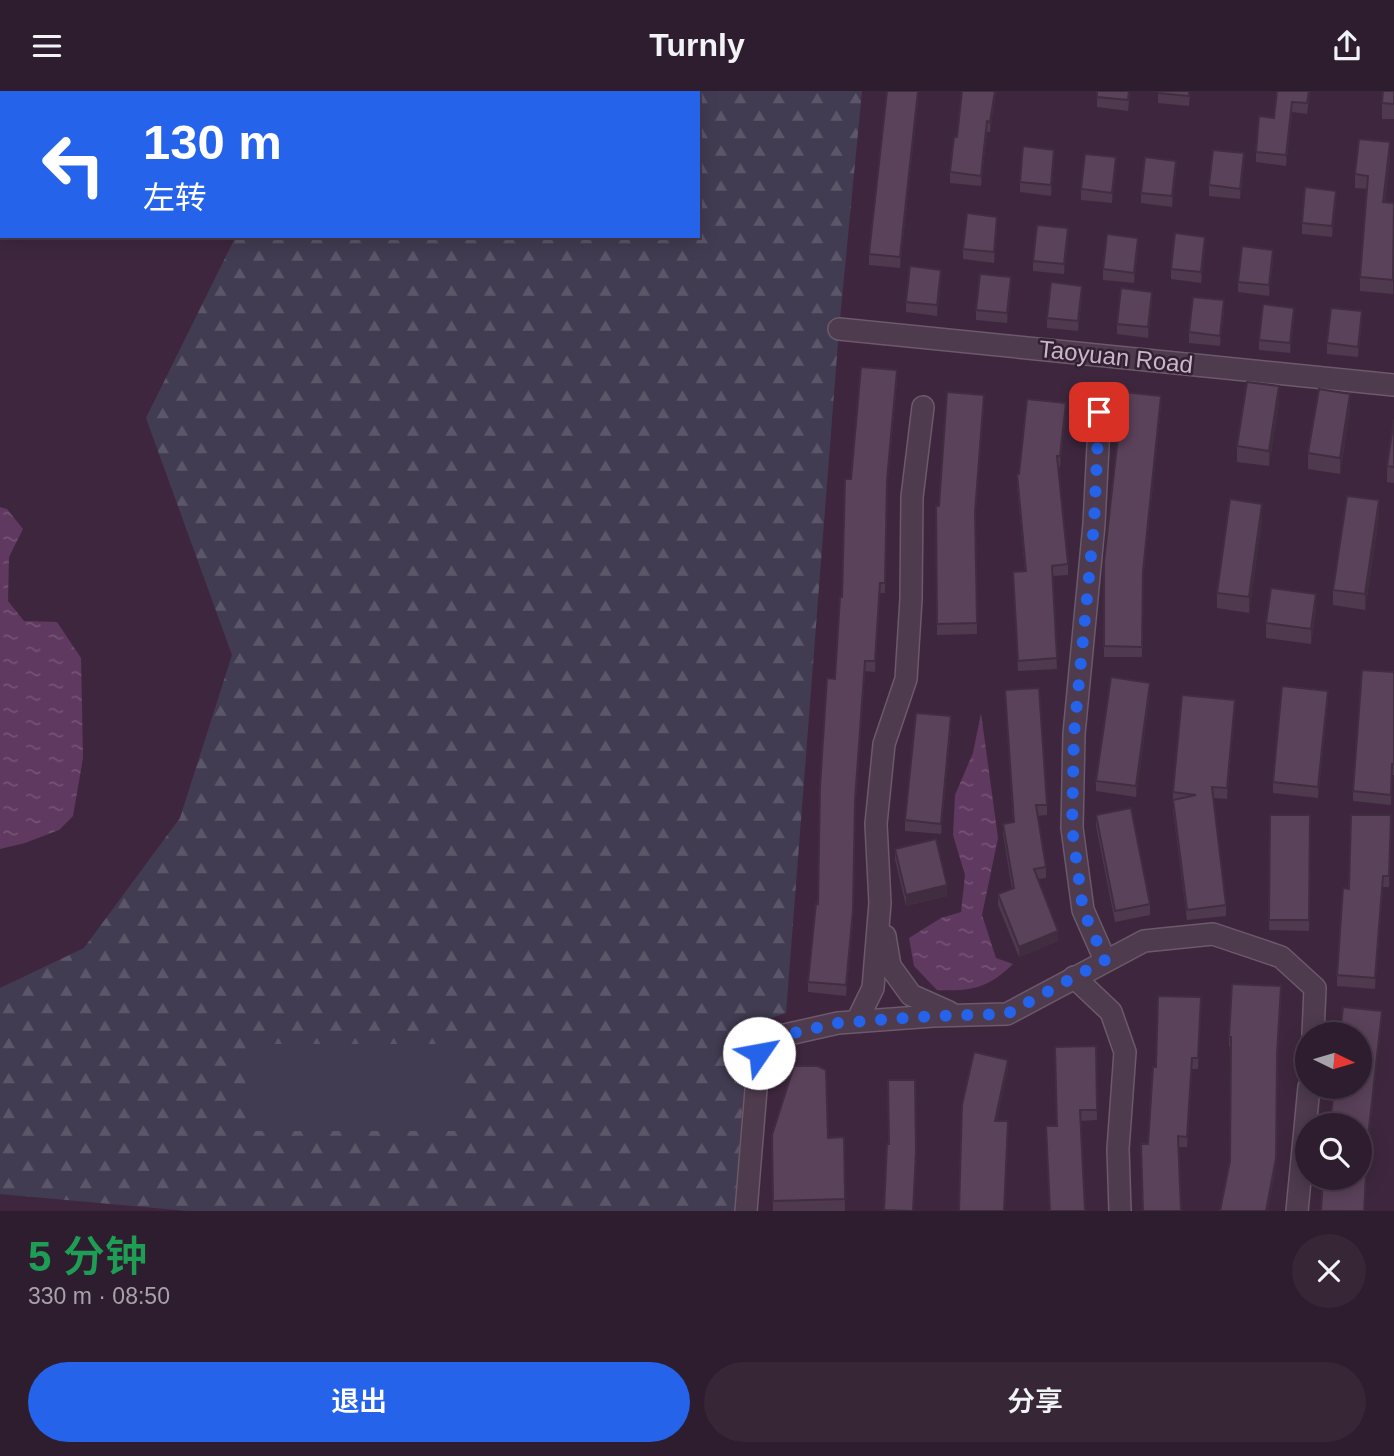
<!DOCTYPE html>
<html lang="zh">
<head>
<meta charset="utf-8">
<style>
	:root { --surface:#2e1d2e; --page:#362636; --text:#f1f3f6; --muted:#a7a2aa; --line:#493b4a; --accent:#2563eb }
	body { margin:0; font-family:Helvetica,"Noto Sans SC",sans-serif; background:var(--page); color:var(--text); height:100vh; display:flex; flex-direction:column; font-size:26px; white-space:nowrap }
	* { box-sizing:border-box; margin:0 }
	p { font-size:23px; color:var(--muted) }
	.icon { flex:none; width:38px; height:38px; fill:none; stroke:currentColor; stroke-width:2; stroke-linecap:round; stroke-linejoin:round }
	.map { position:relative; height:1120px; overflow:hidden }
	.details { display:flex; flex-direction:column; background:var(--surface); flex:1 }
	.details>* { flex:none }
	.banner { position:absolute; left:0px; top:0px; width:700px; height:147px; box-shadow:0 4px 18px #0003,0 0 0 2px var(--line); background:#2563eb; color:#fff; overflow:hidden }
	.needle { width:46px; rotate:95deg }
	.controls { position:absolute; left:1295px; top:931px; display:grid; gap:14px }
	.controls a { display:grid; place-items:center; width:77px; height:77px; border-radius:50%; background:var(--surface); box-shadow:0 4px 18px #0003,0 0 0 2px var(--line); font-size:35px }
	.pin { position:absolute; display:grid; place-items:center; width:60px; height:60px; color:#fff; margin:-30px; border-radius:14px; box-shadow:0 4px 10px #0006 }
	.me { position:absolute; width:77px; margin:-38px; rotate:57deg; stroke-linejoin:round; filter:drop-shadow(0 0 5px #0008) }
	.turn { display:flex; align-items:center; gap:24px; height:147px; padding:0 28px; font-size:32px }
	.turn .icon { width:91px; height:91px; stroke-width:2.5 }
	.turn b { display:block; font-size:49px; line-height:60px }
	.round { display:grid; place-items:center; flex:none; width:74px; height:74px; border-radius:37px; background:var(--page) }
	.overview { display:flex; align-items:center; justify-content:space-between; height:119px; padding:0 28px }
	h1 { font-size:42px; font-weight:600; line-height:52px; color:#1e9e55 }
	.primary-button { display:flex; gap:14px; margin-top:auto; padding:14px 28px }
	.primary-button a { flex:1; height:80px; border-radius:42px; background:var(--accent); color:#fff; font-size:28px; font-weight:600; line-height:80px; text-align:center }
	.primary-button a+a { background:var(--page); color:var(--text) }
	header { display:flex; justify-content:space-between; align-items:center; height:91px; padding:0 28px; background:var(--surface); font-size:32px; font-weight:600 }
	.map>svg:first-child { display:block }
</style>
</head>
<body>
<header><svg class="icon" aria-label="menu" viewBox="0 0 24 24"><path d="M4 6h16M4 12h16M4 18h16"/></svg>Turnly<svg class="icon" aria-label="share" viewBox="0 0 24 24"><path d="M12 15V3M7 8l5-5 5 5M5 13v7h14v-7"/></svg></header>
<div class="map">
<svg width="1394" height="1120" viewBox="0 0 1394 1120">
	<defs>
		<pattern id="forest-firs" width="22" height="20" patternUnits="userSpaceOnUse" patternTransform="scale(1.75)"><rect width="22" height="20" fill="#423c52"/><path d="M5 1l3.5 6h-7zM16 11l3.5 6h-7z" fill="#5c5669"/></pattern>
		<pattern id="water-ripples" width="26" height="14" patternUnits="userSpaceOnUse" patternTransform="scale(1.75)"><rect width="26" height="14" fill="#5f395f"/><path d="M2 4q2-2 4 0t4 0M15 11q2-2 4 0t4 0" fill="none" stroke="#755374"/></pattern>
	</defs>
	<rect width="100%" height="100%" fill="#3e273e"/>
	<polygon fill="url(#forest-firs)" points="575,0 862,0 839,238 786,922 749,935 734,1120 188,1120 0,1103 0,897 84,857 180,727 232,564 146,327 236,145 698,145 698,2 575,2"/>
	<rect fill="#423c52" x="247" y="953" width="212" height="87"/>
	<g fill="url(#water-ripples)">
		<polygon points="0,416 7,418 23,438 9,466 8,510 24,530 57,531 81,567 83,667 73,725 59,739 25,752 0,758"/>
		<path d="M981,622l17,125 -16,77 14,43 17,6c-26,25 -41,27 -76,26l-23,-24 -5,-28 32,-20 20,-6 4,-37 -12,-40 2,-40 18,-42z"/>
	</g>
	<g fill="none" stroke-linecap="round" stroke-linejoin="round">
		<defs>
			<g id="minor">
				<polyline points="839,238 1394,294"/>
				<polyline points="1098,306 1099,335 1094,433 1074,643 1072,737 1083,819 1105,869"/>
				<polyline points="885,845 890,875 911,904 949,921"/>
				<polyline points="1074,886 1111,921 1125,961 1118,1058 1120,1120"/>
				<polyline points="857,930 873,897 880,812 876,733 884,653 906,588 911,508 912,406 923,316"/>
				<polyline points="746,1120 759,962 780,945 838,932 933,925 1007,923 1144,850 1213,843 1281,866 1315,897 1313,943"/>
				<polyline points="1297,1120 1309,996"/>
			</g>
		</defs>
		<use href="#minor" stroke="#6c596b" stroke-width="24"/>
		<use href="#minor" stroke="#4e3b4e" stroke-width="21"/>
	</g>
	<g fill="#4e394e">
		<polygon points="919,0 900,177 869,174 869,163"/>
		<polygon points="996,0 990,41 987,41 981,95 950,92 950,81 957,46"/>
		<polygon points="1097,0 1130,0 1128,20 1097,16"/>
		<polygon points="1158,0 1190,0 1189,15 1158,12"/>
		<polygon points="1277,0 1310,0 1307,23 1292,21 1286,75 1256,71 1256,61 1274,27"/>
		<polygon points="1394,0 1394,28 1382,28 1382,12"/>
		<polygon points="1390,65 1385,111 1394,112 1393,203 1360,200 1360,186 1367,98 1355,97 1355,83"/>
		<polygon points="1054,69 1051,105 1020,101 1020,91"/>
		<polygon points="1244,73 1240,108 1209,105 1209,94"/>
		<polygon points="1116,77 1112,112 1081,109 1081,98"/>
		<polygon points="1176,80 1172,116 1141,112 1141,102"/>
		<polygon points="1336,110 1332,146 1302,143 1302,132"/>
		<polygon points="997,136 994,172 963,168 963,158"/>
		<polygon points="1068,148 1064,183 1033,180 1033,170"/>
		<polygon points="1205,156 1201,192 1171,188 1171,178"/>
		<polygon points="1138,157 1134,192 1103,189 1103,178"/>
		<polygon points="1273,169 1269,205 1238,201 1238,191"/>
		<polygon points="941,189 937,225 906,221 906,211"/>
		<polygon points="1011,197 1007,232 976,229 976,219"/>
		<polygon points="1082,205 1078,240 1047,237 1047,227"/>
		<polygon points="1152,211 1148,247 1117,243 1117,233"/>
		<polygon points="1224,220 1220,255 1189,252 1189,241"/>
		<polygon points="1294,227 1290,262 1259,259 1259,249"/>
		<polygon points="1362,230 1358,266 1327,263 1327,252"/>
		<polygon points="897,290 887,399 885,502 880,502 875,581 865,580 855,720 853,830 846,905 808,901 808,891 818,813 851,388"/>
		<polygon points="1279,311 1269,375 1237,371 1237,355"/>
		<polygon points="984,314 975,430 977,543 937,544 936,415 939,415"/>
		<polygon points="1161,315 1143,490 1142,566 1104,566 1104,471"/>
		<polygon points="1350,318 1340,383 1308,378 1308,362"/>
		<polygon points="1066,322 1060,376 1058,376 1068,473 1068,484 1052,485 1057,578 1018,580 1013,481 1025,480 1017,394 1017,383 1019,383"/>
		<polygon points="1394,328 1394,392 1387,391 1387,375"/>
		<polygon points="1379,425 1365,519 1333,514 1333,499"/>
		<polygon points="1262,428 1249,522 1217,517 1217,502"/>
		<polygon points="1316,518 1311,553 1266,547 1266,532"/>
		<polygon points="1394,581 1394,684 1392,684 1391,714 1353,710 1353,700"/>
		<polygon points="1005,599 1047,714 1047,724 1037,725 1046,776 1046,787 1038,788 1058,850 1019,866 998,814 998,803 1012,798 1003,743 1003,733 1013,731"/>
		<polygon points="1150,602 1136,706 1096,700 1096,690"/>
		<polygon points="1328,610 1318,707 1273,702 1273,691"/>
		<polygon points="1235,619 1227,708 1213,707 1226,814 1226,825 1187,829 1173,719 1173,701"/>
		<polygon points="951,636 941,743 905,740 905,729"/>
		<polygon points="1096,724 1150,813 1150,824 1115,831 1096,735"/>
		<polygon points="1270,724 1310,724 1309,840 1269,839"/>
		<polygon points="1391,724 1389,796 1383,796 1375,898 1337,895 1337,884 1349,798"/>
		<polygon points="895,758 947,805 906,815 895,768"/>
		<polygon points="1201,906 1198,978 1192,978 1187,1056 1179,1056 1156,976"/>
		<polygon points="1281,906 1277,973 1276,1077 1230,1070 1231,956 1229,956 1229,946"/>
		<polygon points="1096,955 1097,1029 1080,1030 1085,1120 1050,1120 1046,1035 1057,1035"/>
		<polygon points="772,1044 844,1046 845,1120 773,1120"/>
	</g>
	<g fill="#402e40">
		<polygon points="918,0 919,0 900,177 900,166"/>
		<polygon points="995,0 996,0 990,41 990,31"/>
		<polygon points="1292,11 1292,21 1286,75 1286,64"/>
		<polygon points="987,30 987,41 981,95 981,85"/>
		<polygon points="1390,51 1390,65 1383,125 1383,111"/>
		<polygon points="1054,59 1054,69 1051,105 1051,94"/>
		<polygon points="1244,62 1244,73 1240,108 1240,98"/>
		<polygon points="1116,66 1116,77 1112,112 1112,102"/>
		<polygon points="1176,70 1176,80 1172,116 1172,105"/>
		<polygon points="1336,100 1336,110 1332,146 1332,135"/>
		<polygon points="997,126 997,136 994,172 994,161"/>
		<polygon points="1068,137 1068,148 1064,183 1064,173"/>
		<polygon points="1205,146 1205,156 1201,192 1201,181"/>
		<polygon points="1138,147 1138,157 1134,192 1134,182"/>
		<polygon points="1273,159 1273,169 1269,205 1269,194"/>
		<polygon points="941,179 941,189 937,225 937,214"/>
		<polygon points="1011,186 1011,197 1007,232 1007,222"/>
		<polygon points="1082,195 1082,205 1078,240 1078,230"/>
		<polygon points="1152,201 1152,211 1148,247 1148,236"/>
		<polygon points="1224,209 1224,220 1220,255 1220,245"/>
		<polygon points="1294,217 1294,227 1290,262 1290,252"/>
		<polygon points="1362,220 1362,230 1358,266 1358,256"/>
		<polygon points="897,279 887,399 885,502 887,389"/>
		<polygon points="1279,295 1279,311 1269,375 1269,360"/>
		<polygon points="1350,303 1350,318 1340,383 1340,367"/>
		<polygon points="984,304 984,314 975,431 975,421"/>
		<polygon points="1161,305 1161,315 1143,490 1142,566 1143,480"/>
		<polygon points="1066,312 1066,322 1060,376 1060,365"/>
		<polygon points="1379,409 1379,425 1365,519 1365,503"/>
		<polygon points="1262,413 1262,428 1249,522 1249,506"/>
		<polygon points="880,492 880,502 875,581 875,570"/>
		<polygon points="1316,503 1316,518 1311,553 1311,538"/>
		<polygon points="865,570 855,720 853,830 846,905 855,709"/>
		<polygon points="1150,592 1150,602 1136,706 1136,695"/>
		<polygon points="1328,600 1328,610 1318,707 1318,696"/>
		<polygon points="1235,609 1235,619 1227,708 1227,697"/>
		<polygon points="951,625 951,636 941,743 941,733"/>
		<polygon points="1383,785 1383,796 1375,898 1375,887"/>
		<polygon points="947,794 947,805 906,815 906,804"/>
		<polygon points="1058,840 1058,850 1019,866 1019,856"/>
		<polygon points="1281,895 1277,973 1276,1077 1268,1120 1266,1120"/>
		<polygon points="1382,920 1382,930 1368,1056 1364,1120 1368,1046"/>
		<polygon points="1008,969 1008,979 995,1040 995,1030"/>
	</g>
	<g fill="#5b425b" stroke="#402e40" stroke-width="2">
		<rect x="389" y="0" width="17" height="2"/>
		<polygon points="887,0 918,0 900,166 869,163"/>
		<polygon points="962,0 995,0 990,31 987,30 981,85 950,81 954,46 957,46"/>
		<polygon points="1097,0 1129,0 1128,9 1097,6"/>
		<polygon points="1158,0 1189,0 1189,5 1158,2"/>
		<polygon points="1277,0 1309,0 1307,12 1292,11 1286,64 1256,61 1259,25 1274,27"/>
		<polygon points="1383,0 1394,0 1394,13 1382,12"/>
		<polygon points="1359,48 1390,51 1383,111 1394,112 1393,189 1360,186 1368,85 1355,83"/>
		<polygon points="1023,55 1054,59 1051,94 1020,91"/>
		<polygon points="1213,59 1244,62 1240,98 1209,94"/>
		<polygon points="1085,63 1116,66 1112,102 1081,98"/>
		<polygon points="1145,66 1176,70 1172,105 1141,102"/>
		<polygon points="1305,96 1336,100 1332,135 1302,132"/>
		<polygon points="967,122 997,126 994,161 963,158"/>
		<polygon points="1037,134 1068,137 1064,173 1033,170"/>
		<polygon points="1175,142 1205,146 1201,181 1171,178"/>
		<polygon points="1107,143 1138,147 1134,182 1103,178"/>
		<polygon points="1242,155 1273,159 1269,194 1238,191"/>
		<polygon points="910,175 941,179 937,214 906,211"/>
		<polygon points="980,183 1011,186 1007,222 976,219"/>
		<polygon points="1051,191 1082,195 1078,230 1047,227"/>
		<polygon points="1121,197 1152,201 1148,236 1117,233"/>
		<polygon points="1193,206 1224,209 1220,245 1189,241"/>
		<polygon points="1263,213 1294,217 1290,252 1259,249"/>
		<polygon points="1331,217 1362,220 1358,256 1327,252"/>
		<polygon points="861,276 897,279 887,389 885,492 880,492 875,570 865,570 855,709 853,819 846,894 808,891 816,812 818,813 820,696 827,587 835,588 840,506 842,506 845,388 851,388"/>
		<polygon points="1247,291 1279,295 1269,360 1237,355"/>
		<polygon points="1319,298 1350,303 1340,367 1308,362"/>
		<polygon points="947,301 984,304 975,421 977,532 937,533 936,415 939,415"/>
		<polygon points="1123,301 1161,305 1143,480 1142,556 1104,555 1104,471"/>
		<polygon points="1027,308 1066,312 1060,365 1057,365 1068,473 1052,475 1057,567 1018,570 1013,481 1026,480 1017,383 1019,383"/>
		<polygon points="1394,328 1394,376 1387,375"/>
		<polygon points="1347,405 1379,409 1365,503 1333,499"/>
		<polygon points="1230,408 1262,413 1249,506 1217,502"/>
		<polygon points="1271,497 1316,503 1311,538 1266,532"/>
		<polygon points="1362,579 1394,581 1394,673 1392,673 1391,704 1353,700"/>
		<polygon points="1111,586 1150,592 1136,695 1096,690"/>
		<polygon points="1282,595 1328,600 1318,696 1273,691"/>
		<polygon points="1039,597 1047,714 1036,714 1046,776 1034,778 1058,840 1019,856 998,803 1014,797 1003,733 1014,731 1005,599"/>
		<polygon points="1182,604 1235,609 1227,697 1212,696 1226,814 1187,819 1173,709 1196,704 1173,701"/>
		<polygon points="916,622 951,625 941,733 905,729"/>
		<polygon points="1131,717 1150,813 1115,820 1096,724"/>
		<polygon points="1270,724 1310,724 1309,829 1269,829"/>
		<polygon points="1351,724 1391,724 1389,785 1383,785 1375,887 1337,884 1343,797 1349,798"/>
		<polygon points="936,748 947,794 906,804 895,758"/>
		<polygon points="1232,893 1281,895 1277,963 1276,1067 1266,1120 1220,1120 1230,1070 1231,946 1229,946"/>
		<polygon points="1158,905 1201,906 1198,967 1192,967 1187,1046 1178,1045 1181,1120 1143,1120 1141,1053 1148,1053 1153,976 1156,976"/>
		<polygon points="1343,916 1382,920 1368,1046 1364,1120 1321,1120 1323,1087 1360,1087 1360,1034 1330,1034 1334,996 1360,996 1360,943 1340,943"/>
		<polygon points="1096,955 1097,1019 1080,1019 1085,1120 1050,1120 1046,1035 1057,1035 1055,956"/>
		<polygon points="974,961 1008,969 995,1030 1008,1030 1004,1120 959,1120 962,1014"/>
		<polygon points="794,975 818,975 826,979 828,1047 844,1046 845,1108 773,1110 772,1044"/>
		<polygon points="888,989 915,989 916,1060 913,1120 884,1119 887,1053 889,1053"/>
	</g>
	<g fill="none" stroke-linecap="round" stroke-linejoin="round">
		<polyline stroke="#2563eb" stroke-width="12" stroke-dasharray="0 21.6" points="759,962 780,945 838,932 933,925 1007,923 1105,869 1083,819 1072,737 1074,643 1094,433 1099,321"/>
	</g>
	<g text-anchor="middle" stroke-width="5" stroke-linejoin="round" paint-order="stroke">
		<g font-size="24" fill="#c9b7c8" stroke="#332033">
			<text transform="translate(1116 266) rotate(6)" y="8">Taoyuan Road</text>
		</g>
	</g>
</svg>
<div class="controls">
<a><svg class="needle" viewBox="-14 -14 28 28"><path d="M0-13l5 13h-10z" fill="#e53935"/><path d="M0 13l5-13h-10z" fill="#a7a2aa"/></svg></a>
<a><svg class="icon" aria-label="search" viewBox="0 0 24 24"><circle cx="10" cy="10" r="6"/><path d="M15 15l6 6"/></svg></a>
</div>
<div class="pin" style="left:1099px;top:321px;background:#d93025"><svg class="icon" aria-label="arrive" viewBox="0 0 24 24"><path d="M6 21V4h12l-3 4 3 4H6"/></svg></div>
<svg class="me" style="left:759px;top:962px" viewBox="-20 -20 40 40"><circle r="19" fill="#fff"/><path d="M0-13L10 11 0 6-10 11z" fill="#2563eb"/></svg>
<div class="banner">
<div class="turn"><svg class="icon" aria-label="left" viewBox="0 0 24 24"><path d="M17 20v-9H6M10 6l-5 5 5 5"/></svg><div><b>130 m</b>左转</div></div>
</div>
</div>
<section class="details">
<div class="overview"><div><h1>5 分钟</h1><p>330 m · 08:50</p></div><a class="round"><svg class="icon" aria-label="close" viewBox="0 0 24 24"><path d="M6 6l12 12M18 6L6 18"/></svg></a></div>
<div class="primary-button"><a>退出</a><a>分享</a></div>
</section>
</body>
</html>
